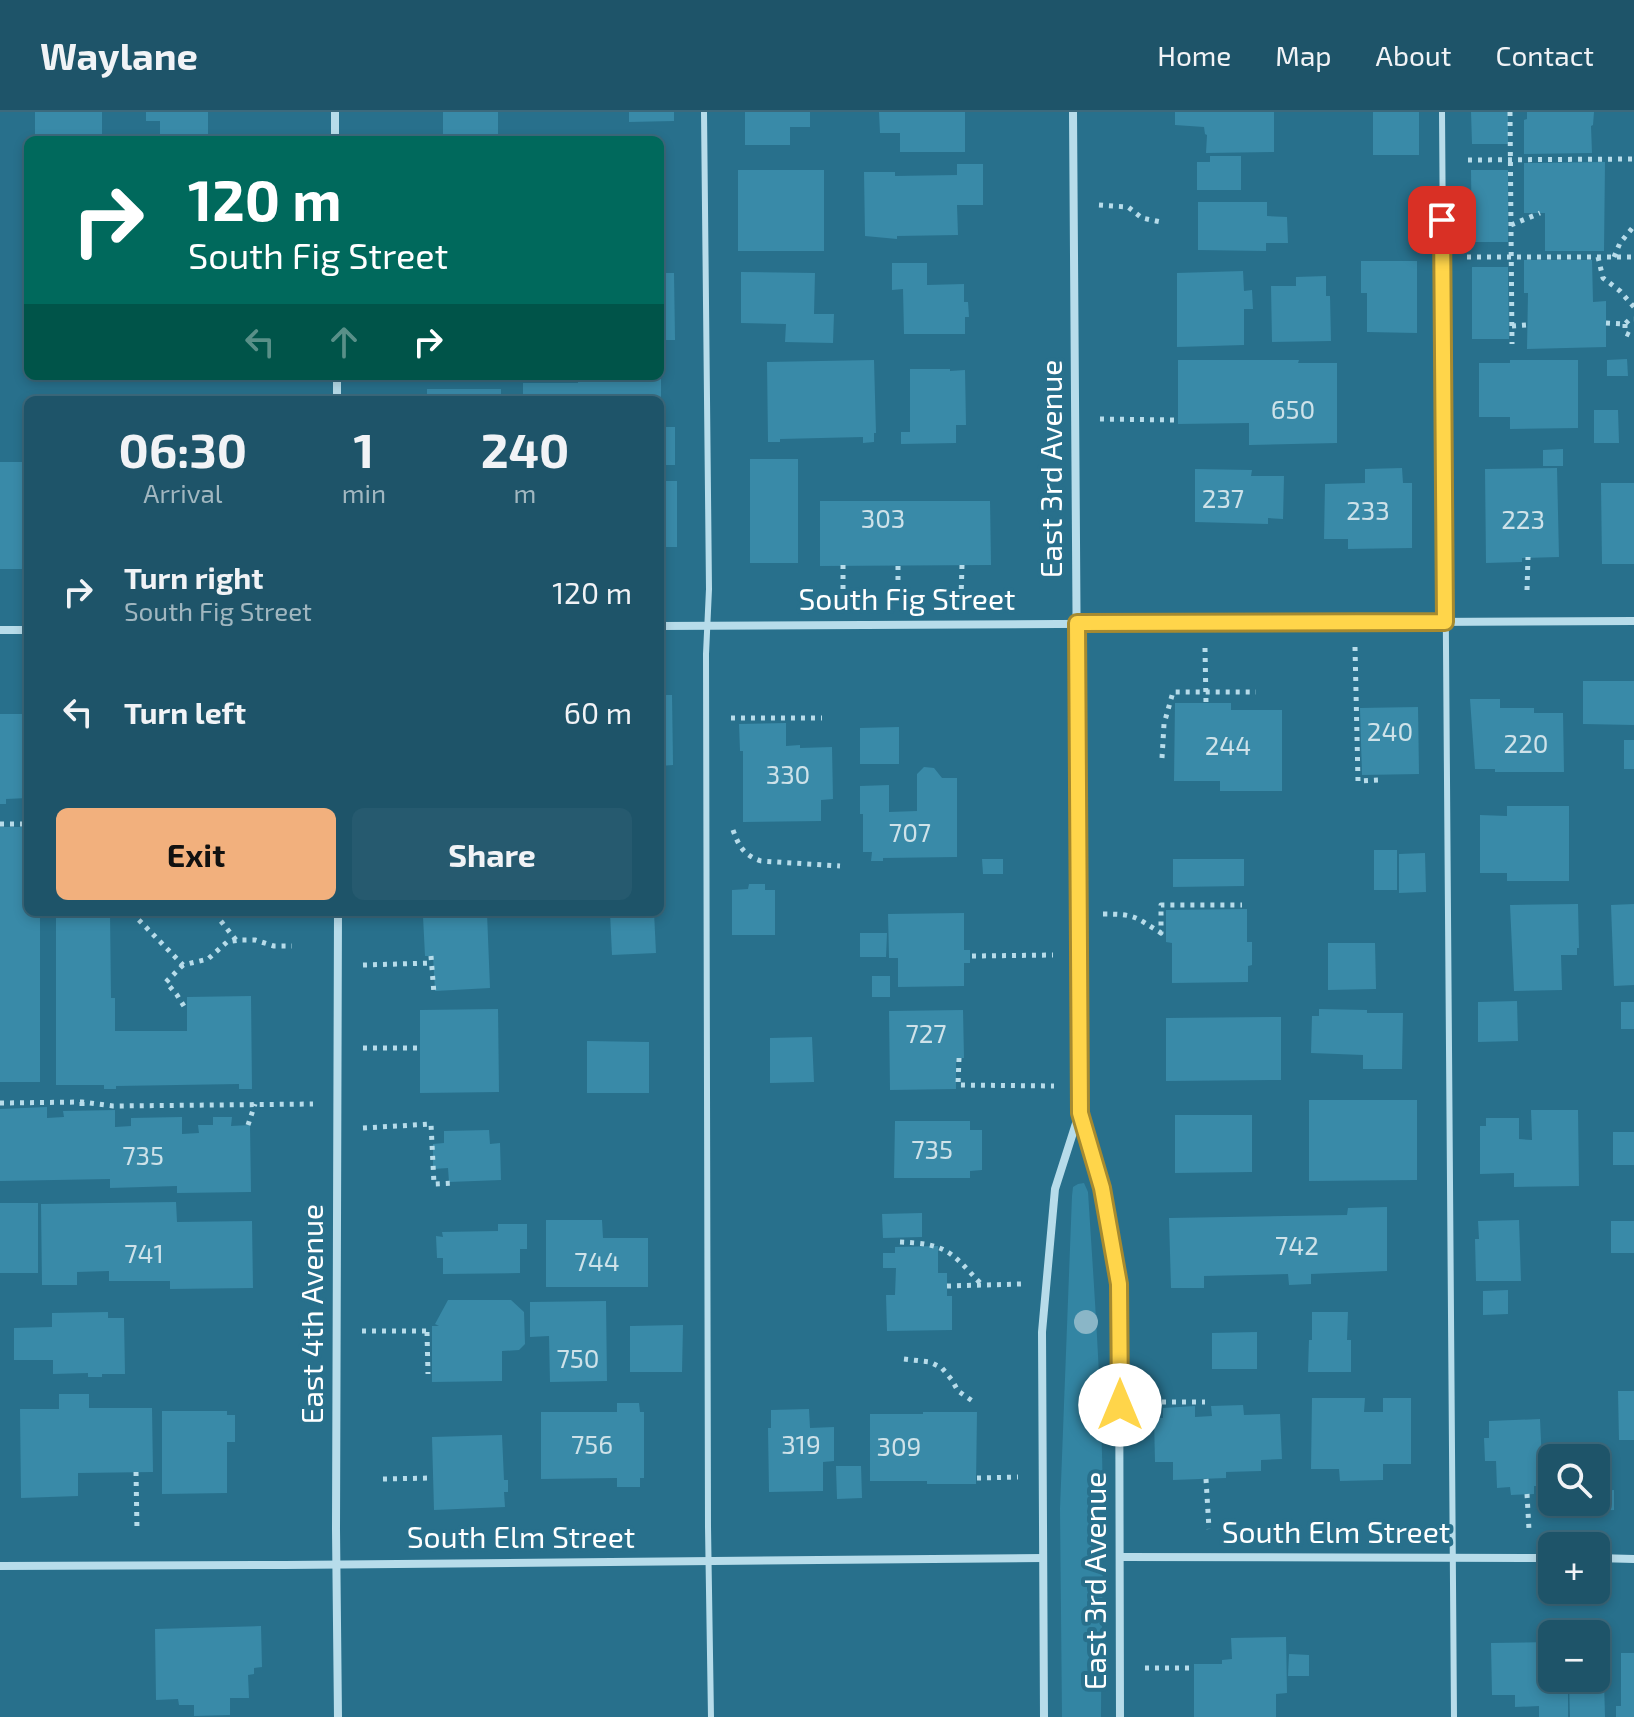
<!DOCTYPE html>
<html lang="en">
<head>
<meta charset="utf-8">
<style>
	:root { --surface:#1e5469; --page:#265a6f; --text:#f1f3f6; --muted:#a1b7c0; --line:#3c6a7d; --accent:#f2b07d }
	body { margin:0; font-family:"Exo 2",sans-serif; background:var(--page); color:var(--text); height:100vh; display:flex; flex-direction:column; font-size:30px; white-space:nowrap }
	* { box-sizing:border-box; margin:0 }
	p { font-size:26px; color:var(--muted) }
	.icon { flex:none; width:44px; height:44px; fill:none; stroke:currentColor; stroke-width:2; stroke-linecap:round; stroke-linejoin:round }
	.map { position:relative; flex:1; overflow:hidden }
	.panel { position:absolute; left:24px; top:284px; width:640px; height:520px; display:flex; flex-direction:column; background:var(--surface); border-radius:12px; box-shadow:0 4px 12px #0003,0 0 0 2px var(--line) }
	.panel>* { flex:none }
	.hud { position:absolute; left:24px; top:24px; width:640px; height:244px; border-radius:12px; box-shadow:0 4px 12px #0003,0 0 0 2px var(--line); background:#00695c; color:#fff; overflow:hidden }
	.buttons { position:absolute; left:1538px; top:1332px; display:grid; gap:16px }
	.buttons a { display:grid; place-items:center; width:72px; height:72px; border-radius:12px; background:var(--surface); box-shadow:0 4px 12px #0003,0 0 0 2px var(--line); font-size:40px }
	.pin { position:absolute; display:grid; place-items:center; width:68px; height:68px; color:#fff; margin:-34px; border-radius:16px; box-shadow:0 4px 12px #0006 }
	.me { position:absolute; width:88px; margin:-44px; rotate:0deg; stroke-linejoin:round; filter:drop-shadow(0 0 6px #0008) }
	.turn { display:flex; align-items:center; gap:28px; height:168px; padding:0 32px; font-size:36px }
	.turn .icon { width:104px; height:104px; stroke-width:2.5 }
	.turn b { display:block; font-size:56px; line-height:68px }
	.lanes { display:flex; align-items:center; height:76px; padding:0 32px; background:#0003; justify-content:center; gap:40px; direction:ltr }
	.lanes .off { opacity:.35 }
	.eta { display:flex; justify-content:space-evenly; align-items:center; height:136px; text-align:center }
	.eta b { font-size:48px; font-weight:700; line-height:56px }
	.button { display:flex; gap:16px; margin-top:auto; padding:16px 32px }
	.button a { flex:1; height:92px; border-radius:12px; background:var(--accent); color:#111; font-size:32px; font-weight:700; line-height:92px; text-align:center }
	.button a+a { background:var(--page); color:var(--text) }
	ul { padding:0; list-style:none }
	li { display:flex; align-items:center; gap:24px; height:120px; padding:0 32px }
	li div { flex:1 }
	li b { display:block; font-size:30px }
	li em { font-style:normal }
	header { display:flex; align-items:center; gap:48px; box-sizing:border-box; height:112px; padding:0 40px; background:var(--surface); border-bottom:2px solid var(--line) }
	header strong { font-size:38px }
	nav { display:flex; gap:44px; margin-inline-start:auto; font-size:28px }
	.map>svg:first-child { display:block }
</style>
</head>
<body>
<header>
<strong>Waylane</strong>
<nav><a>Home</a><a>Map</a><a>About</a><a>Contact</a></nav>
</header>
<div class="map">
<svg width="1634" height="1605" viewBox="0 0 1634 1605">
	<rect width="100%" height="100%" fill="#28708c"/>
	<path fill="#3385a3" d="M1084,1071l4,9c7,110 15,220 15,330 0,65 -2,130 -2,195h-39l-2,-208 12,-313 1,-9 5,-3z"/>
	<g fill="#398aa8">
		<rect x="35" y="0" width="67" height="28"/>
		<polygon points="146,0 208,0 208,28 160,28 160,9 146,9"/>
		<rect x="443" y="0" width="55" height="28"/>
		<polygon points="629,0 674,0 674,9 629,10"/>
		<polygon points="745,0 810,0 810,15 790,15 790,33 745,33"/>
		<polygon points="879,0 965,0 965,40 900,40 900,21 880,21"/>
		<polygon points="1175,0 1274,0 1274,40 1206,41 1207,23 1205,22 1204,15 1175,13"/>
		<rect x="1373" y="0" width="46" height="43"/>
		<polygon points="1471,0 1508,0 1508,32 1472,32"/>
		<polygon points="1527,0 1594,0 1593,13 1591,14 1592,41 1524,42 1524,8 1527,7"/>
		<polygon points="1210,44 1241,44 1241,78 1197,78 1197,50 1210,50"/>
		<polygon points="1605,50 1604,139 1545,139 1545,101 1524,101 1524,51"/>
		<polygon points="957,52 983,52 983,93 957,93 958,123 897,124 897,127 865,124 864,60 895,60 895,64 957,63"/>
		<rect x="738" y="58" width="86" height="81"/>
		<polygon points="1471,58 1508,58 1508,130 1472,130"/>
		<polygon points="1198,90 1267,90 1267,104 1287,105 1288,131 1266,131 1266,139 1198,138"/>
		<polygon points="1524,148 1592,148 1593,190 1606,189 1606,235 1527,237 1528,181 1524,181"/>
		<polygon points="1361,149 1417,149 1417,221 1367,220 1367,181 1361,181"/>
		<polygon points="892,151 927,151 927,173 964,172 964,190 968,190 969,205 965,205 965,222 904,222 903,177 892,178"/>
		<polygon points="1472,155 1508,155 1509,227 1472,227"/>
		<polygon points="1243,159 1244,179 1252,178 1253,197 1244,197 1244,233 1177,235 1177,161"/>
		<polygon points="741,160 815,161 814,202 834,202 833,231 785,230 786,212 741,211"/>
		<polygon points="660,161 674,161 675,228 660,228"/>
		<polygon points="1326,164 1326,184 1330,184 1331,229 1272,230 1271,174 1296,174 1296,165"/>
		<polygon points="1627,247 1628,264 1607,264 1607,248"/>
		<polygon points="874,248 876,321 874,321 874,330 863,331 863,325 780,327 780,330 768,330 767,250"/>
		<polygon points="1178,248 1299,248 1298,251 1337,251 1337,331 1249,333 1249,311 1178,312"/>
		<polygon points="1510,248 1578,248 1578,316 1510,317 1510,305 1479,305 1479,251 1510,251"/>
		<polygon points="910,257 950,257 950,259 965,258 966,313 956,313 956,331 901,332 901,320 910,320"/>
		<polygon points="578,264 661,264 661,288 523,288 523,271 578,271"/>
		<rect x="427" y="277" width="74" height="11"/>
		<polygon points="1594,298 1618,298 1619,331 1594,331"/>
		<rect x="660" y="315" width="15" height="38"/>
		<polygon points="1563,337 1563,354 1543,354 1543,338"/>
		<rect x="750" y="347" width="48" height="104"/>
		<rect x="0" y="350" width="28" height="107"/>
		<polygon points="1402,356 1403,371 1412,371 1412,436 1348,437 1348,427 1324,427 1325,372 1365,371 1365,357"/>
		<polygon points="1557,356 1559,445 1522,446 1522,450 1486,451 1485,357"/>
		<polygon points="1195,357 1252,358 1251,364 1284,364 1283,407 1268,406 1268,412 1195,410"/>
		<rect x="660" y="369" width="17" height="66"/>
		<polygon points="1601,371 1634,371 1634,452 1602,452"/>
		<polygon points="820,389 990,389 991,453 820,454"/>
		<polygon points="1583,569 1634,569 1634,613 1583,612"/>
		<polygon points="660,583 672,583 673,653 660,654"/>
		<polygon points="1470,587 1500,587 1500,596 1534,596 1534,601 1563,601 1564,660 1495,660 1495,657 1475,657"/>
		<polygon points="1175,591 1231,591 1231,598 1282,598 1282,679 1220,679 1220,669 1174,669"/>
		<polygon points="1418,595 1419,662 1362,663 1360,596"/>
		<polygon points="0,602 28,602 28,686 6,687 6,692 0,692"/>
		<polygon points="786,611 786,634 800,633 800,636 832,635 833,687 821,688 821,709 743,710 743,639 740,639 739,612"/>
		<polygon points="899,615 899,652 860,652 860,616"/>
		<rect x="1624" y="628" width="10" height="29"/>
		<polygon points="924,655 934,656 942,666 957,666 957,745 883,746 883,749 871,749 872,740 863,740 863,702 860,702 860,674 889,673 889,700 917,699 917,662"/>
		<polygon points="1507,694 1569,694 1569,769 1507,769 1507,761 1480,761 1480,703 1507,704"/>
		<polygon points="0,715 28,715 28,800 40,800 40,970 0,970"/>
		<rect x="1374" y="738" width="23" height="40"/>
		<polygon points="1425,741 1426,780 1399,781 1399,742"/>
		<polygon points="982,747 1003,747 1003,762 983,762"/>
		<polygon points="1173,747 1244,747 1244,774 1173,775"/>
		<polygon points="749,772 765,772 765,778 775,778 775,823 732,823 732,778 748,777"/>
		<polygon points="1578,792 1579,836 1577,836 1577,843 1561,843 1562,878 1514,879 1510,793"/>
		<polygon points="1634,792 1634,873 1614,874 1611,793"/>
		<polygon points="1247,797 1247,830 1252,830 1252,853 1248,854 1248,870 1172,871 1172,831 1166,830 1166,798"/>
		<polygon points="56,800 110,800 111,886 115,886 115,919 187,919 187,885 251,884 252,977 239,977 239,972 116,974 116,977 104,977 104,973 56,973"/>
		<polygon points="610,800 654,800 656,841 612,843"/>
		<polygon points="487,801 490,876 435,879 433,844 425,844 423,804"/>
		<polygon points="964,801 964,838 970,838 970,851 964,851 964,874 898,875 898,846 889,846 888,802"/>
		<polygon points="860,821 887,821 886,845 860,845"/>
		<polygon points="1328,831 1375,831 1376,877 1328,878"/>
		<rect x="872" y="864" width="18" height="21"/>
		<polygon points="1517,889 1518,929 1478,930 1478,890"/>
		<rect x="1621" y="890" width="13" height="27"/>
		<polygon points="498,897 499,980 420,981 420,898"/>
		<polygon points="1319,897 1367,898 1367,901 1403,901 1402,957 1363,957 1363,943 1311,941 1312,904 1319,904"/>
		<polygon points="963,898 964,946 956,946 956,977 890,978 889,899"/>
		<polygon points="1281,905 1281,968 1166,969 1166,906"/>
		<polygon points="812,925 814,970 770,971 770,926"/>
		<polygon points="587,929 649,930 649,981 587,981"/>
		<polygon points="1309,988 1417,988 1417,1068 1309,1069"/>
		<polygon points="47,995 47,1006 64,1005 63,999 115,998 115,1015 131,1014 131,1006 182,1005 182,1022 199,1021 198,1013 213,1013 213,1005 232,1005 231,1014 250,1013 251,1080 177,1081 177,1074 110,1076 110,1067 0,1069 0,997"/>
		<polygon points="1531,998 1578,998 1579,1074 1514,1075 1514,1061 1480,1062 1480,1014 1486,1014 1486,1006 1519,1006 1519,1027 1532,1028"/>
		<polygon points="1175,1003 1252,1003 1252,1060 1175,1061"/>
		<polygon points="895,1009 970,1009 970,1018 982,1018 982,1058 970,1059 970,1066 894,1066"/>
		<polygon points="489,1018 490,1032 500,1031 501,1068 449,1070 448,1056 433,1057 433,1032 444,1031 444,1019"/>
		<rect x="1613" y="1020" width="21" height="33"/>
		<polygon points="176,1090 177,1110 252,1109 253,1176 170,1177 170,1169 109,1169 109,1159 77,1160 77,1173 42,1173 41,1092"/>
		<rect x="0" y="1091" width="38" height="70"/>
		<polygon points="1387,1095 1387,1159 1311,1162 1311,1172 1289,1173 1288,1162 1204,1164 1204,1176 1171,1176 1169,1106 1347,1103 1348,1096"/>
		<polygon points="922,1101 922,1125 883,1126 882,1102"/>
		<polygon points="546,1108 602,1108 603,1126 648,1126 648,1175 546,1175"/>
		<polygon points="1519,1108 1521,1169 1476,1169 1475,1127 1479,1127 1478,1109"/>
		<rect x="1611" y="1109" width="23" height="32"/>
		<polygon points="498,1112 527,1112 527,1137 520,1137 520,1161 443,1162 443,1146 437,1146 436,1124 443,1125 442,1120 498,1119"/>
		<polygon points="938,1134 938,1161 947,1161 947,1184 952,1184 952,1218 887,1219 886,1183 895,1183 896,1156 883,1156 883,1141 895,1141 895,1135"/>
		<polygon points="1508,1178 1508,1202 1483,1203 1483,1179"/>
		<polygon points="448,1188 511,1188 524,1200 525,1232 519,1238 502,1239 502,1269 432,1270 432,1214 439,1214 435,1212"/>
		<polygon points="606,1189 607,1269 550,1270 549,1224 530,1225 530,1190"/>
		<polygon points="108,1200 108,1206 124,1206 125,1262 102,1262 102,1265 88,1265 88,1261 53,1262 53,1248 14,1248 14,1216 52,1215 52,1201"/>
		<polygon points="1312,1200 1348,1200 1347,1228 1351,1228 1351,1260 1308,1260 1309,1228 1312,1228"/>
		<polygon points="683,1213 682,1260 630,1260 630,1214"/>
		<polygon points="1257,1220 1257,1257 1212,1257 1212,1221"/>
		<polygon points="1618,1279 1634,1279 1634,1328 1619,1328"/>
		<polygon points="59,1282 89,1282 89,1296 152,1296 153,1360 78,1361 78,1384 21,1386 20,1297 59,1297"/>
		<polygon points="1312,1286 1365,1286 1364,1300 1383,1300 1383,1286 1411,1286 1411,1352 1383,1352 1383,1368 1340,1369 1339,1357 1311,1357"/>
		<polygon points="617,1291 639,1291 640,1300 644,1300 644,1366 640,1366 640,1375 617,1375 617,1366 541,1367 541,1300 617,1300"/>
		<polygon points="1243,1293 1244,1303 1280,1302 1282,1347 1261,1348 1261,1359 1226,1360 1226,1366 1173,1368 1173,1350 1155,1350 1154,1306 1163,1306 1163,1296 1195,1294 1195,1305 1212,1304 1211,1294"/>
		<polygon points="809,1297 810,1316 834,1315 834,1349 823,1350 823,1379 769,1380 768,1316 771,1316 771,1298"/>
		<polygon points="162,1299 227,1299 227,1303 235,1303 235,1330 227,1330 227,1381 162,1382"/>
		<polygon points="923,1300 977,1300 976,1372 927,1372 927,1369 870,1369 870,1302 923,1302"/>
		<polygon points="1540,1307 1543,1374 1534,1374 1534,1382 1511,1383 1510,1375 1497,1376 1496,1349 1485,1349 1484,1326 1489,1326 1489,1309"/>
		<polygon points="502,1323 504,1368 508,1368 508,1380 504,1380 505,1395 434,1398 432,1325"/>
		<polygon points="836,1354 861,1354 862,1386 837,1387"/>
		<polygon points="1614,1378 1614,1398 1590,1399 1590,1390 1596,1390 1596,1379"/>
		<polygon points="261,1514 262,1555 254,1556 254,1562 248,1563 249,1586 230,1586 230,1603 194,1604 194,1593 179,1593 178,1587 156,1588 155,1517"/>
		<polygon points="1286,1525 1287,1581 1276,1582 1276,1605 1194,1605 1194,1552 1222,1552 1222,1548 1232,1547 1231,1526"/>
		<polygon points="1552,1530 1552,1566 1561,1566 1562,1578 1568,1578 1568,1605 1539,1605 1539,1594 1515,1595 1515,1583 1492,1583 1491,1531"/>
		<polygon points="1621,1541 1634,1541 1634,1605 1616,1605 1616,1594 1621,1594"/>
		<polygon points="1289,1542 1309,1543 1309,1564 1288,1564"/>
		<polygon points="1604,1569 1605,1605 1570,1605 1569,1570"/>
	</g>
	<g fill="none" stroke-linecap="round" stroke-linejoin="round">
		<g stroke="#b7dcea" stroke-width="5" stroke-dasharray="4 6" stroke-linecap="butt">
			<polyline points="1510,0 1512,232"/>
			<polyline points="1468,48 1634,47"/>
			<polyline points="1099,93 1128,95 1142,106 1161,110"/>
			<polyline points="1511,113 1540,101"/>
			<polyline points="1467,145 1634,145"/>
			<polyline points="1598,145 1603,166 1620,179 1634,195"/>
			<polyline points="1614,145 1620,131 1634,114"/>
			<polyline points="1606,211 1625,212 1630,207 1634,207"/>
			<polyline points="1625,212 1625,221 1634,225"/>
			<polyline points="1512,214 1527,213"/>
			<polyline points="1100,307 1178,308"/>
			<polyline points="843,453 843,487"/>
			<polyline points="1527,478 1528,445"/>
			<polyline points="961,487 962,453"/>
			<polyline points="898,488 898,453"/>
			<polyline points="1355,535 1358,669 1379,668"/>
			<polyline points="1205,536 1206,591"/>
			<polyline points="731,606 822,606"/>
			<polyline points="1162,646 1164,612 1173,580 1256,580"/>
			<polyline points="0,712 28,712"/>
			<path d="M733,718c6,17 11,25 28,31l79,5"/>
			<polyline points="133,800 134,803 183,853 208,847 227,830 240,828 255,828 274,834 292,834"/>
			<polyline points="217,800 220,808 236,828"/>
			<path d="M1103,802c33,0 32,3 58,19v-28h81"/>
			<polyline points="431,844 434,882"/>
			<polyline points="972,844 1053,843"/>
			<polyline points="183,853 166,870 177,883 187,899"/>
			<polyline points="363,853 432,851"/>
			<polyline points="363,936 420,936"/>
			<polyline points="959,946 958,973 1054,974"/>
			<polyline points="82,990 82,999"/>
			<polyline points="0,991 82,990 113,994 313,992"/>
			<polyline points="248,1013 255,992"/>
			<polyline points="363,1016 431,1012 434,1072 453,1071"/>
			<path d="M900,1130c47,2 50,9 81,42"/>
			<polyline points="947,1174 1021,1172"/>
			<polyline points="362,1219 432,1219"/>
			<polyline points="427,1220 428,1262"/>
			<polyline points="904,1247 930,1250 942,1256 952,1268 958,1279 974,1290"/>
			<polyline points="1142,1290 1205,1290"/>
			<polyline points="136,1360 137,1418"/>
			<polyline points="977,1366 1018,1365"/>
			<polyline points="383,1367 433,1366"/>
			<polyline points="1206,1367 1209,1417"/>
			<polyline points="1527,1382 1529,1418"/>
			<polyline points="1145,1556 1194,1556"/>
		</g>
		<g stroke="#b7dcea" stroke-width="6">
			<polyline points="704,0 709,477 706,542 708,1415 711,1605"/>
			<polyline points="1442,0 1454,1605"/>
		</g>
		<g stroke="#b7dcea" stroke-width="8">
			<polyline points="335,0 335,28"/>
			<polyline points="1073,0 1080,1001 1102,1076 1119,1172 1120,1605"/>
			<polyline points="337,264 337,288"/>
			<polyline points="660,514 1634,509"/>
			<polyline points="0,518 28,518"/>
			<polyline points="338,800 336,1417 338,1605"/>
			<polyline points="1121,1445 1552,1446"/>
			<polyline points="1596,1446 1634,1447"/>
			<polyline points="0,1454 285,1453 1043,1446"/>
			<polyline points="1044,1605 1042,1220 1055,1077 1079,1002"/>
		</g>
	</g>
	<circle fill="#8ab6c7" cx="1086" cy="1210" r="12"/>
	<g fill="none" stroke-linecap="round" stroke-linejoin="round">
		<defs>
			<polyline id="route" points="1120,1293 1119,1172 1102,1076 1080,1001 1077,511 1445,510 1442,108"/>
		</defs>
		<use href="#route" stroke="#a68a30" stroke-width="20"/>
		<use href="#route" stroke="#ffd54a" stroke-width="14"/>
	</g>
	<g text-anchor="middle" stroke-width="8" stroke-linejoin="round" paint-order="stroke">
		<g font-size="26" fill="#cee2e9">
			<text x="1293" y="307">650</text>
			<text x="1223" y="396">237</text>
			<text x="1368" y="408">233</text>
			<text x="883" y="416">303</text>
			<text x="1523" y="417">223</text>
			<text x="1390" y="629">240</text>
			<text x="1526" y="641">220</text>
			<text x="1228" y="643">244</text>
			<text x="788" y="672">330</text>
			<text x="910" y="730">707</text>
			<text x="926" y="931">727</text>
			<text x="932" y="1047">735</text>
			<text x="143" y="1053">735</text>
			<text x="1297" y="1143">742</text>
			<text x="144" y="1151">741</text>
			<text x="597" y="1159">744</text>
			<text x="578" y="1256">750</text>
			<text x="592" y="1342">756</text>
			<text x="801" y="1342">319</text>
			<text x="899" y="1344">309</text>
		</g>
		<g font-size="30" fill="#fff" stroke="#28708c">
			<text transform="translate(1052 357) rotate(-90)" y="10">East 3rd Avenue</text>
			<text x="907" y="498">South Fig Street</text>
			<text transform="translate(313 1202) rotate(-90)" y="10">East 4th Avenue</text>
			<text x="1336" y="1431">South Elm Street</text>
			<text x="521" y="1436">South Elm Street</text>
			<text transform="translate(1096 1469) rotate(-90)" y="10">East 3rd Avenue</text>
		</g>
	</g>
</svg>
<div class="buttons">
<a><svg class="icon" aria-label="search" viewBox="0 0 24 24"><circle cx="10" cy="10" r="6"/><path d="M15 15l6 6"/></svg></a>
<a>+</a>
<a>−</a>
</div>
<div class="pin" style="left:1442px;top:108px;background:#d93025"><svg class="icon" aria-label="arrive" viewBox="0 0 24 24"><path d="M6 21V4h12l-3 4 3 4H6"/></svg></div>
<svg class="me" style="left:1120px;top:1293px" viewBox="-20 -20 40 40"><circle r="19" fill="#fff"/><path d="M0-13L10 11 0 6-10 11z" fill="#ffd54a"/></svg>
<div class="hud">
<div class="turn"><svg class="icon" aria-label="right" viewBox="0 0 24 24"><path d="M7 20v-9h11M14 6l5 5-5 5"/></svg><div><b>120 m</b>South Fig Street</div></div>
<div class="lanes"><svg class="icon off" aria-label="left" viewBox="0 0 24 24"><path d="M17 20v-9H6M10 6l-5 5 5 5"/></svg><svg class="icon off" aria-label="ahead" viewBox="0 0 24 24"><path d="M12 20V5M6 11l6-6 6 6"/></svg><svg class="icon" aria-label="right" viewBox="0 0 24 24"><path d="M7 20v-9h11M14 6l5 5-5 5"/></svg></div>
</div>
<section class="panel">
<div class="eta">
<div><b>06:30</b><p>Arrival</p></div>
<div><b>1</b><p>min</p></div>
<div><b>240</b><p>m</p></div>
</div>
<ul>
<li><svg class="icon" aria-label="right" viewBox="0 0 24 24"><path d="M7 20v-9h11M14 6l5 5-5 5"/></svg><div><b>Turn right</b><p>South Fig Street</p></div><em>120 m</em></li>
<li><svg class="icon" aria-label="left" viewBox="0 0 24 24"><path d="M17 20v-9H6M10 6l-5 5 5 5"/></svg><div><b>Turn left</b></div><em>60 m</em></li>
</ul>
<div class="button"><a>Exit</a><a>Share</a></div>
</section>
</div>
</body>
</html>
